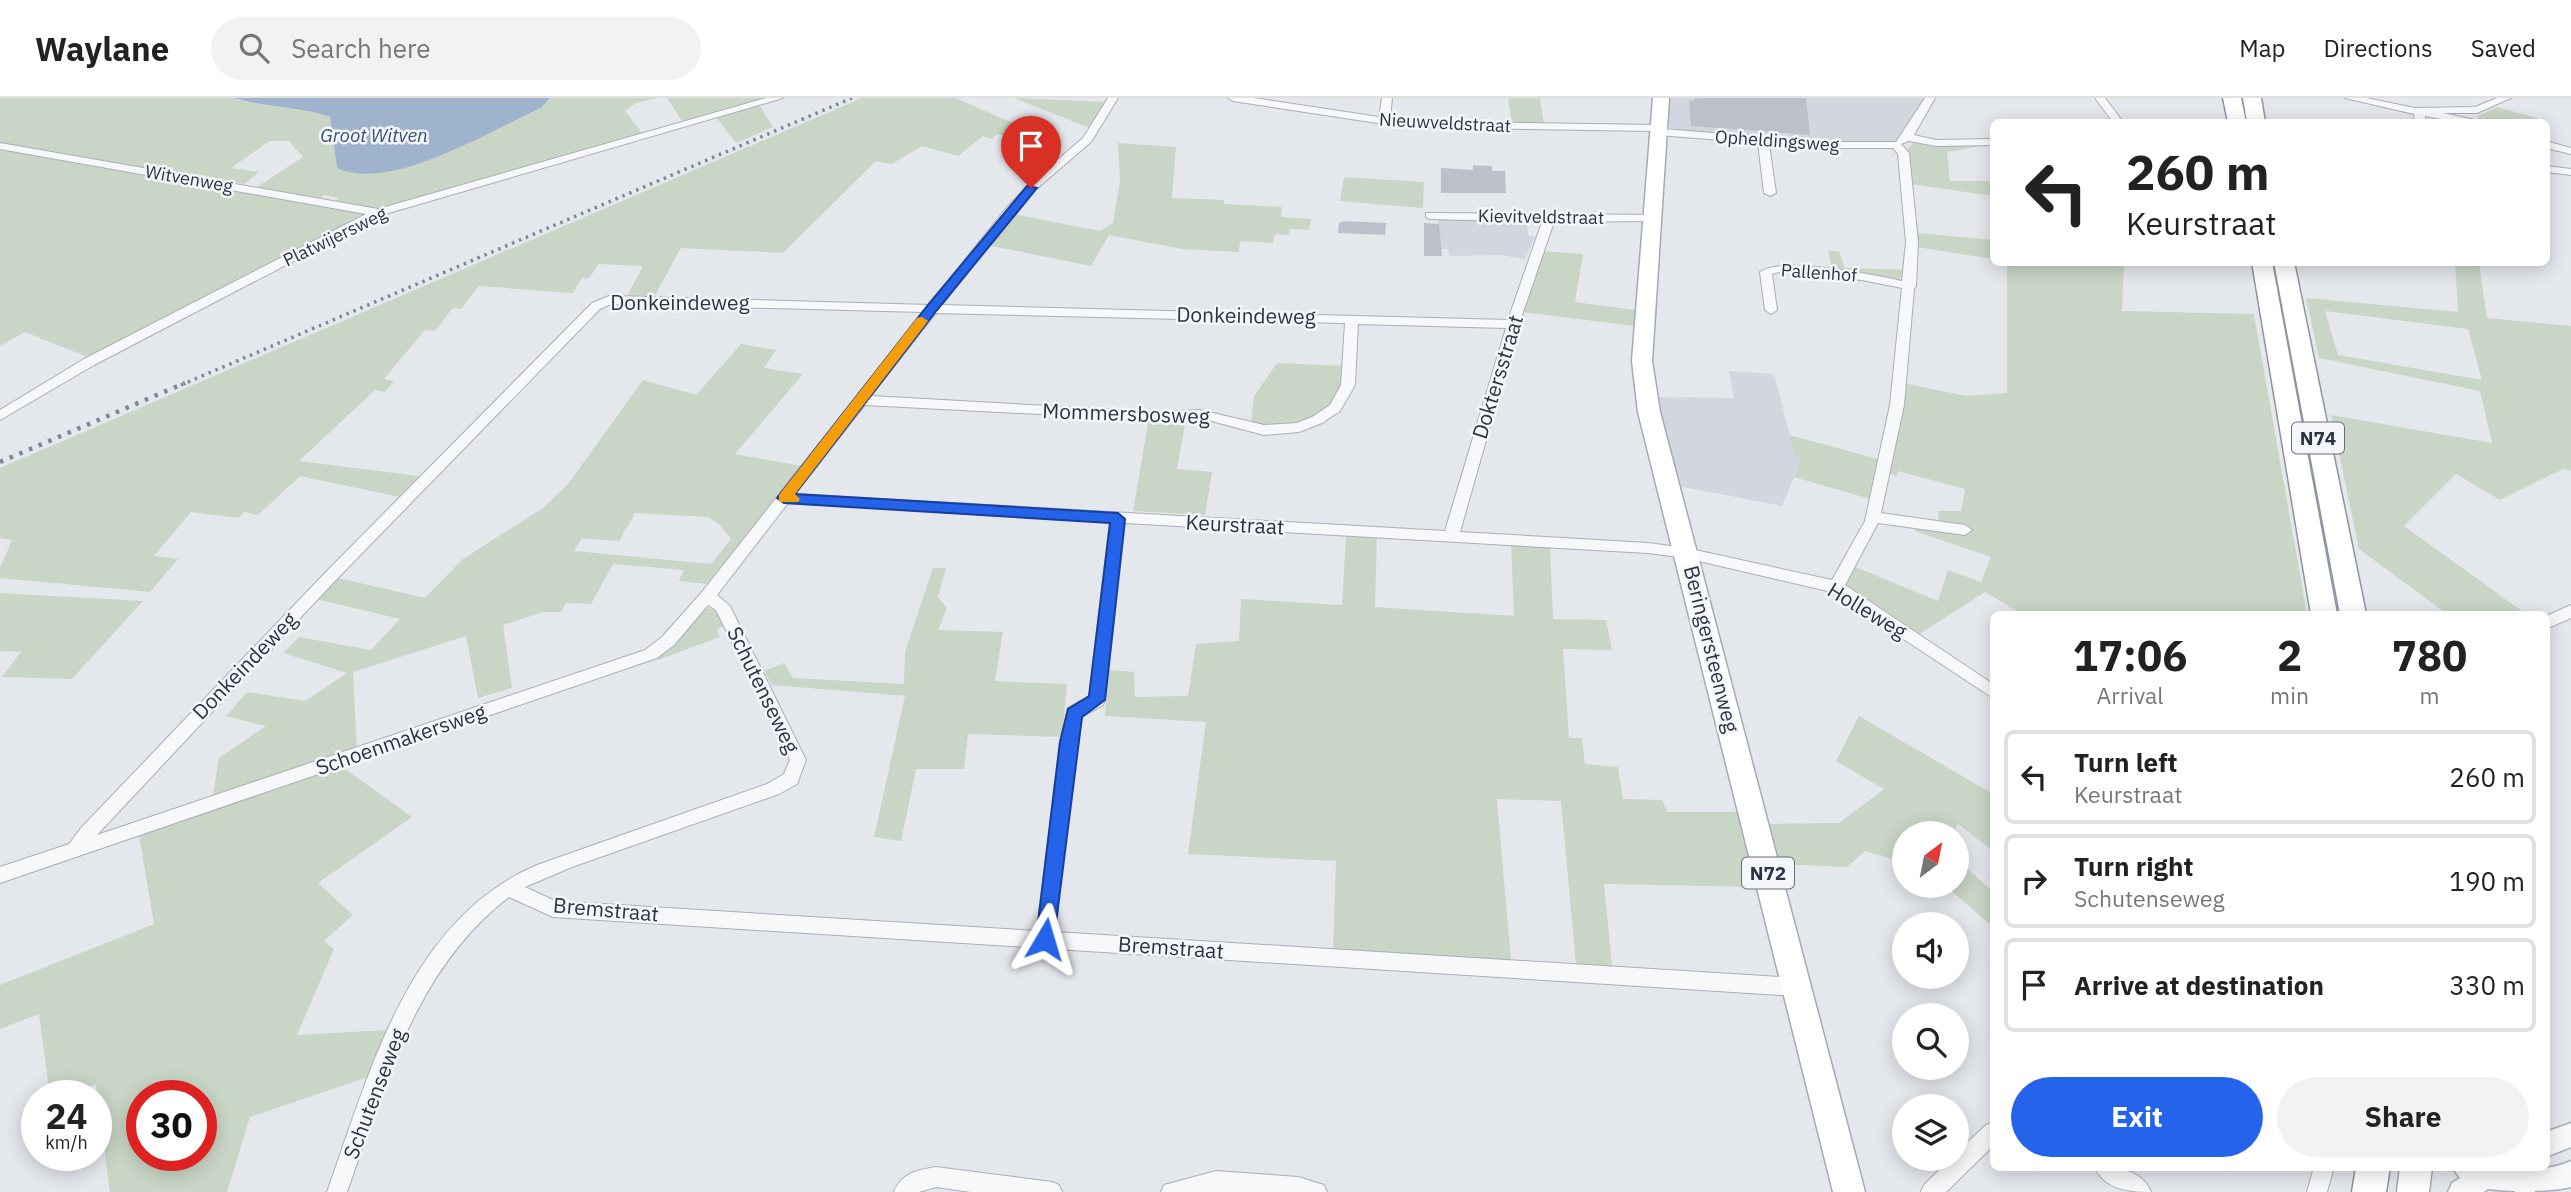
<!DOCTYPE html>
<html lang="en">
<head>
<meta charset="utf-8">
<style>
	:root { --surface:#fff; --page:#f2f2f2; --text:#222; --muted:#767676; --line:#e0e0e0; --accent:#2563eb }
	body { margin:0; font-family:"IBM Plex Sans",sans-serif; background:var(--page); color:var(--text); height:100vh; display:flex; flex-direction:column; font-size:26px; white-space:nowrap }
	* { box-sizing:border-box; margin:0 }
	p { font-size:23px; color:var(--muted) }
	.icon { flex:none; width:38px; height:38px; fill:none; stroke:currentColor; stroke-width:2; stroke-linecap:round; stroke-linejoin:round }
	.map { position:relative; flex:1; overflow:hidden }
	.details { position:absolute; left:1990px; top:513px; width:560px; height:560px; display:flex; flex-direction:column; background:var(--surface); border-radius:10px; box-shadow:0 4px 18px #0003 }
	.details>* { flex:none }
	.banner { position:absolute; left:1990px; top:21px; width:560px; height:147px; border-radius:10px; box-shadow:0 4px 18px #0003; background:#fff; color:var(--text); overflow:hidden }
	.needle { width:46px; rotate:32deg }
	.tools { position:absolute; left:1892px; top:723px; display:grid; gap:14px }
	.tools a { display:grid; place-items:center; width:77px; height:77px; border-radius:50%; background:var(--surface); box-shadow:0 4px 18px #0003; font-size:35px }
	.speed { position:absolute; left:21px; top:982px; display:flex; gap:14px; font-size:35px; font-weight:700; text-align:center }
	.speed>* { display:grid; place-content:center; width:91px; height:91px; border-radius:50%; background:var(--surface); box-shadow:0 4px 18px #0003; line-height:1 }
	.speed small { font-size:18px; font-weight:400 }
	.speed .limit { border:10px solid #d22; background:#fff; color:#111 }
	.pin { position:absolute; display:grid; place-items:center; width:60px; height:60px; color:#fff; margin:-72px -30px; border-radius:50% 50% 50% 0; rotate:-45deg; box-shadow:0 0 7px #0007 }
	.pin .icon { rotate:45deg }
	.me { position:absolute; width:77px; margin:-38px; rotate:7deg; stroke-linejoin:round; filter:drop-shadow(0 0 5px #0008) }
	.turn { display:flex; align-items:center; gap:24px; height:147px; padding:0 21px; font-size:32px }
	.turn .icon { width:91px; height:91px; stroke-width:2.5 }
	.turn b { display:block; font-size:49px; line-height:60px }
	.eta { display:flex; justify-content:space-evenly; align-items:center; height:119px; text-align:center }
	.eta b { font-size:42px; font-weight:800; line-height:49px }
	.button { display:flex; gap:14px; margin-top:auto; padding:14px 21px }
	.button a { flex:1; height:80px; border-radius:42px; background:var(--accent); color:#fff; font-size:28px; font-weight:800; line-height:80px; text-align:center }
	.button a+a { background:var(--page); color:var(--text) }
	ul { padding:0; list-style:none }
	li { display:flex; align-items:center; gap:21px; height:94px; margin:0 14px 10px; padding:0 7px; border:4px solid var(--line); border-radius:10px }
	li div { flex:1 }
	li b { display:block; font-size:26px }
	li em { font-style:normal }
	header { display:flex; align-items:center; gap:42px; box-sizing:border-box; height:98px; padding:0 35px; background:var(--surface); border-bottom:2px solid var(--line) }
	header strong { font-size:33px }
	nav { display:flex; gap:38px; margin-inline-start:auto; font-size:24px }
	.search { width:490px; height:63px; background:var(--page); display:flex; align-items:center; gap:18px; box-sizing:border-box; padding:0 24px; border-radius:38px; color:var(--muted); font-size:26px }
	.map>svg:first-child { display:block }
</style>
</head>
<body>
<header>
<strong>Waylane</strong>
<div class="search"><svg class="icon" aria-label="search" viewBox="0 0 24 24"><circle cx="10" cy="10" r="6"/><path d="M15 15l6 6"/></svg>Search here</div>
<nav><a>Map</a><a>Directions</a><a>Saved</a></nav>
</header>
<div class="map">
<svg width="2571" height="1094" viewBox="0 0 2571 1094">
	<rect width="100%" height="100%" fill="#e4e7ec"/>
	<g fill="#d2d6de">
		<polygon points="1668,0 1926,0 1899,43 1889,46 1826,46 1683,34 1666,28"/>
		<polygon points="1439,119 1527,123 1528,137 1535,139 1525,161 1499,157 1449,158 1448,151 1438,151"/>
		<polygon points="1729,273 1774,276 1795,358 1802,359 1782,408 1678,388 1656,299 1734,300"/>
	</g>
	<g fill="#c9d6c5" fill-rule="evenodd">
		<path d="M0,0h235c31,10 64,8 95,19l7,50c52,26 154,-37 204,-59l9,-10h107l-21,5 -11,8 17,22 -260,76 -47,-7 4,-4 -15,-3 -5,4 -62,-12 46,-30 -14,-16h-20l-38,27 28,4 -15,12 -244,-41z"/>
		<polygon points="667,0 771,0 682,23"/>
		<polygon points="862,0 955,0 1034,34 1027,40 1015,37 1012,40 997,36 992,41 983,38 958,58 922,48 892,66 876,63 783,155 681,150 654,199 627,198 643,168 599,166 589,180 582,180 573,195 479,188 461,211 453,210 435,233 425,232 384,281 394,283 385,294 375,292 299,363 419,378 400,399 300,378 258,417 244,414 239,420 191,414 154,458 178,461 150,494 0,480 0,470 12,442 0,440 0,370"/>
		<polygon points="1014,0 1107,4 1092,31"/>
		<polygon points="1508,0 1540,0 1544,26 1512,25"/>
		<polygon points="759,7 773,29 736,45 716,19"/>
		<polygon points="2497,9 2537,20 2539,24 2477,22 2478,18"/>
		<polygon points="1118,45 1176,49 1172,100 1224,102 1224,106 1282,109 1281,119 1311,121 1309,132 1290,131 1289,137 1275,136 1273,145 1240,143 1239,154 1182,151 1109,137 1091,168 987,147 1014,116 1100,133 1113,125 1120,83"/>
		<polygon points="1914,45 1946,48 1993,46 1947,54 1950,83 1993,83 1993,98 1911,86 1907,51"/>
		<polygon points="0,51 365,115 90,260 25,234 0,248"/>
		<polygon points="1344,79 1424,84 1423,110 1340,103"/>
		<polygon points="1918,135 1993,142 1993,161 1917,149"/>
		<polygon points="1828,152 1839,154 1845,170 1906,172 1904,178 1898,182 1832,173"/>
		<polygon points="1542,153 1583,156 1575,204 1635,212 1634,228 1522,214"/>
		<polygon points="2007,165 2124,165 2122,213 2254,216 2307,516 2022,516 1985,494 1918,537 1848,490 1846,484 1853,468 1938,503 1948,472 1981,484 1991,459 1915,433 1918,424 1939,428 1938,413 1961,413 1965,391 1898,373 1897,378 1887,375 1903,285 1966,298 2007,295"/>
		<path d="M2455,165h24l8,55 84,8v145l-8,-2 -63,31 -44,-26 -52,52 122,88h-79l-88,-65 -28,-134 161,28 -12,-52 -161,-33 -13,-60 152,14zM2325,213l143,18 14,51 -144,-25z"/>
		<path d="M741,246l35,6 -12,18 39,6 -68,80 66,12 -94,118 -28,-3 5,-11 -71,-6 -22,40 -25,-1 -5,9h-18l-40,13 9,63 -34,10 -12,-62 -113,36 4,78 -145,50 7,-42 47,-32 -40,-10 21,-24 58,9 42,-28 -64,-20 16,-16 72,13 29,-31 -84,-20 22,-21 87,20 38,-39 80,-51 25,-24 75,-104 53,15zM635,415l73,4 12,8 11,14 -20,25 -137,-13 8,-13 37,3z"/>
		<path d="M1277,265l69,3c-2,8 -2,19 -6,27 -14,31 -60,35 -89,30l3,-27z"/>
		<polygon points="1148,325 1185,327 1177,371 1212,374 1205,417 1133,413"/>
		<polygon points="1789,337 1878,361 1870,401 1794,379 1801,360 1795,358"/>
		<polygon points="1346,436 1377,437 1375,509 1514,518 1511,445 1550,448 1553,521 1606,522 1612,552 1563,551 1569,640 1582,640 1585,666 1618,669 1623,701 1662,702 1667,714 1740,714 1758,789 1604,786 1612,868 1576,866 1561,703 1497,701 1511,863 1333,852 1336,763 1188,756 1206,624 1105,618 1109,572 1134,574 1135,599 1188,598 1196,546 1239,543 1241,501 1342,507"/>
		<polygon points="933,470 946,470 938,499 947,510 938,532 1003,534 995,583 1067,586 1062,639 968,636 964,671 916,671 901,743 874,739 905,598 772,587 764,573 784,565 793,580 904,586 905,554"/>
		<polygon points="0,495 143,503 72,581 2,579 21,554 0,553"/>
		<polygon points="709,510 717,511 727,527 717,531 720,539 658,562 657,557 700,513"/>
		<polygon points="1859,618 1993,696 1993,753 1958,726 1952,735 1904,735 1904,764 1865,753 1847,769 1779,766 1769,726 1839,725 1884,691 1836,663"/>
		<path d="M341,668l71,51 -94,66 35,32 -29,26 10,8 -37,86 90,-5 -19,47 -118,40 -23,75h-117l-14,-108 -25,11h-21l-11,-81 -39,15v-44l154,-61 -15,-89zM142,998h59v59h-59z"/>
		<polygon points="1957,761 1993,794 1993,829 1946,788 1956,788"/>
	</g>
	<path fill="#9fb4cc" d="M235,0h315l-9,10c-50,22 -151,85 -204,60l-7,-51c-31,-11 -64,-9 -95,-19z"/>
	<g fill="#bbc0ca">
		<polygon points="1698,0 1806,0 1810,37 1691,28 1689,4"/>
		<polygon points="1473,67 1492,68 1492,73 1505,73 1506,95 1441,95 1441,70 1473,72"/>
		<polygon points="1344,123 1386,125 1385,137 1338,135 1339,125"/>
		<polygon points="1424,125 1439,126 1442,158 1424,158"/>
	</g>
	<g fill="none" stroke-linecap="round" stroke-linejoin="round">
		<defs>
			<g id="minor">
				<polygon points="766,0 783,0 382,117 94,267 0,322 0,312 84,261 366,116 0,51 0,45 378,111"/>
				<path d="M1108,0h10l-27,44 -56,48 -23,25 -70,90 566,15 34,-98 -112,-3 -4,-2v-4l230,2 2,2 -6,4 -98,1 -35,102 -59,208 188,11 38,5 146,32 33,-59 25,-116 12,-117 -40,-8 -83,-8 -7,2 5,36 -6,4 -6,-4 -5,-38c20,-16 115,3 142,9l4,-39 -8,-88 -5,-6h-67l-57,-4 7,49 -6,3 -6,-3 -6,-50 -100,-8 -5,-4 -249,-4 -171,-26 -5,-3h26l125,19 3,-19h10l-2,21 14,2 254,4 5,4 163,13h70l29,-44h10l-21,37 22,5 57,-1v6l-57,1 -27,-5 -8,3 8,9 9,89 -2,44 -2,3 -10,116 -23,108 84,12 7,5 -7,5 -87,-12 -33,62 148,99v14l-161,-106 -146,-34 -38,-5 -523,-30 -20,177 -2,5 -22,12 -5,25 -21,190 742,46 7,3 2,6 -2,6 -7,3 -1244,-79 -44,-20c-94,72 -124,188 -162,295h-20c43,-120 81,-272 210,-327l230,-81 17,-10 6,-14 -74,-150 -8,-5 -34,40 -17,13 -657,225v-16l69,-23 12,-16 242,-253 269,-272 17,-7 320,9 75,-94 23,-25 56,-48zM611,206l312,8 -221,280 -40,45 -17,13 -548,185 236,-252 267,-274zM936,215l409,10 -4,62 -11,20 -18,12 -15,6 -33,2 -64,-15 -44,2 -285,-16zM1358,226l148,4 -61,203 -650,-37 70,-89 291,15 44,-2 64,17 35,-3 23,-9 18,-12 15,-26zM788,405l322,19 -21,175 -21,11 -8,34 -23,189 -482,-30 -30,-14 47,-20 207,-73 18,-10 9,-24 -76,-154 -13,-11z"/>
				<polygon points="2095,0 2105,0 2123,24 2113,24"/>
				<polygon points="2345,0 2366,0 2415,10 2475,9 2497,0 2511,0 2477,15 2443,15 2475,22 2476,24 2457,24 2425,18 2425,24 2415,24 2414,16"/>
				<polygon points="2546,43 2571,50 2571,56 2546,50"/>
				<polygon points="2546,68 2571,71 2571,77 2546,74"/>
				<polygon points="2571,507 2571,520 2546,531 2546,518"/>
				<polygon points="1993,1024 1993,1048 1946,1094 1921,1094 1924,1087 1951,1060 1956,1060 1956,1055 1986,1027"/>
				<path d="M936,1069l116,15 7,3 3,7h-91l-35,-5 -17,5h-25c7,-19 24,-22 42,-25z"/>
				<path d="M2095,1069c21,0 47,2 56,25 -21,0 -47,-2 -56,-25z"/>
				<polygon points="2314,1069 2334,1069 2327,1094 2307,1094"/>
				<polygon points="2507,1069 2527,1069 2535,1094 2515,1094"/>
				<polygon points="1216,1073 1298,1079 1324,1087 1327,1094 1161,1094 1164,1087"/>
			</g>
			<g id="tertiary">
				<polygon points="2571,1025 2571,1049 2546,1059 2546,1034"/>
				<path d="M2571,1063v26c-21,5 -60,5 -83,2l-4,3h-36l4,-9 8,-5 -8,-11c40,0 82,10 119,-6z"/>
			</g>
			<g id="primary">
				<polygon points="1653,0 1669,0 1652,263 1660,314 1865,1094 1833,1094 1638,314 1632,263"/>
				<polygon points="2400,1069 2432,1069 2429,1094 2397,1094"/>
			</g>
			<g id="trunk">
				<polygon points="2223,0 2241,0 2246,24 2228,24"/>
				<polygon points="2243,0 2261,0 2265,24 2247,24"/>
				<polygon points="2252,164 2272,164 2337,516 2311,516"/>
				<polygon points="2274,164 2294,164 2366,516 2340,516"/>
				<polygon points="2356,1069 2390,1069 2386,1094 2352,1094"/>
			</g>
		</defs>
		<use href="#minor" stroke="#a9aeb7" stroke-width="2"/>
		<use href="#tertiary" stroke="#a9aeb7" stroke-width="3"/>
		<use href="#primary" stroke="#a3abb8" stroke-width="3"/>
		<use href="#trunk" stroke="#8b94a3" stroke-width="3"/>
		<use href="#minor" fill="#f7f8fa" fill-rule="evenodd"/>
		<use href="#tertiary" fill="#f7f8fa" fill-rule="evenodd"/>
		<use href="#primary" fill="#fff" fill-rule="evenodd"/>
		<use href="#trunk" fill="#fff" fill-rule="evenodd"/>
		<polyline stroke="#7d8696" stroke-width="3.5" stroke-dasharray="2.5 5" stroke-linecap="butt" points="181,287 852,0"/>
		<polyline stroke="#7d8696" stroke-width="4.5" stroke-dasharray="3.5 7" stroke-linecap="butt" points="0,364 185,285"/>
	</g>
	<polygon fill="#2563eb" stroke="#184099" stroke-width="2" points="1027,88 1037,90 937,212 795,396 1118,415 1125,421 1105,602 1082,619 1054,841 1052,846 1045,849 1038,846 1036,841 1060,644 1068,611 1089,598 1110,425 784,405 777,400 928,207"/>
	<polygon fill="#f59e0b" points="922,219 928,223 795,396 800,401 798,404 779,404 779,397 917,220"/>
	<g text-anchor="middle" stroke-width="5" stroke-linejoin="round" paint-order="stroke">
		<g font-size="18" fill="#2b3445" stroke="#f4f6f9">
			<text transform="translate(1445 25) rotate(3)" y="6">Nieuwveldstraat</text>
			<text transform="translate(1777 43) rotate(4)" y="6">Opheldingsweg</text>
			<text transform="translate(189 81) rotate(10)" y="6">Witvenweg</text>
			<text transform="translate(1541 119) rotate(1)" y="6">Kievitveldstraat</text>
			<text transform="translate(335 139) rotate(-26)" y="6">Platwijersweg</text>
			<text transform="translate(1819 175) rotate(4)" y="6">Pallenhof</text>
		</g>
		<g font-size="19" font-style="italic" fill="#34527a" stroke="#f4f6f9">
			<text x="374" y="44">Groot Witven</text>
		</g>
		<g fill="#f4f6f9" stroke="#676e7b" stroke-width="2">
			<rect x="2292" y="324.5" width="52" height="31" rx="5"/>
			<rect x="1742" y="759.5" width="52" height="31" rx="5"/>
		</g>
		<g font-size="19" font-weight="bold" fill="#2b3445">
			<text x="2318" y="347">N74</text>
			<text x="1768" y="782">N72</text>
		</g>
		<g font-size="21" fill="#2b3445" stroke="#f4f6f9">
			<text x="680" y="212">Donkeindeweg</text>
			<text transform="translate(1246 218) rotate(1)" y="7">Donkeindeweg</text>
			<text transform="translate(1498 279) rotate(-73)" y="7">Doktersstraat</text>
			<text transform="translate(1126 316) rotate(2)" y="7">Mommersbosweg</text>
			<text transform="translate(1235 427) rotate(3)" y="7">Keurstraat</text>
			<text transform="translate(1867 513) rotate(31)" y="7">Holleweg</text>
			<text transform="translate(1711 551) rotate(76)" y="7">Beringersteenweg</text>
			<text transform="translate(245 568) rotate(-46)" y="7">Donkeindeweg</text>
			<text transform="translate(763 592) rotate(64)" y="7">Schutenseweg</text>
			<text transform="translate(401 642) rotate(-19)" y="7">Schoenmakersweg</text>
			<text transform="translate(606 812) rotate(5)" y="7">Bremstraat</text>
			<text transform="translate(1171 850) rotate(4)" y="7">Bremstraat</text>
			<text transform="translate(375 996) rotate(-69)" y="7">Schutenseweg</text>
		</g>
	</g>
</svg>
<div class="tools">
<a><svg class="needle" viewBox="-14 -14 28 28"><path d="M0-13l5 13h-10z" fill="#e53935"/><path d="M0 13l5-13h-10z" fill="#767676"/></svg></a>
<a><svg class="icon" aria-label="sound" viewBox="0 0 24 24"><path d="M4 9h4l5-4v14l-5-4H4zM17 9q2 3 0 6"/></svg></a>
<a><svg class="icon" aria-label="search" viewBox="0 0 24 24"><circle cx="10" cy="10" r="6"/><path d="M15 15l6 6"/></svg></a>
<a><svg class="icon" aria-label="layers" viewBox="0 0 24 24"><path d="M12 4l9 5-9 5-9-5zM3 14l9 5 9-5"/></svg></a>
</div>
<div class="speed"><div>24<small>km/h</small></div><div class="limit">30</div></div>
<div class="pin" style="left:1031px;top:90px;background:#d93025"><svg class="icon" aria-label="arrive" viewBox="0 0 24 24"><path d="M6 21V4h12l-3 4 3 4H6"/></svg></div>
<svg class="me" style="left:1045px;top:841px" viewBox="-20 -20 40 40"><path d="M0-17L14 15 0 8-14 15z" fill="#2563eb" stroke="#fff" stroke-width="4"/></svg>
<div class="banner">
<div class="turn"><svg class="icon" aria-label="left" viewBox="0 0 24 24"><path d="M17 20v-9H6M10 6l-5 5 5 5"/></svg><div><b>260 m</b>Keurstraat</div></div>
</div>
<section class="details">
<div class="eta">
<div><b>17:06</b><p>Arrival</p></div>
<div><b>2</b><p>min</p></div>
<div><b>780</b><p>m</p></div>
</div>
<ul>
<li><svg class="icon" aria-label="left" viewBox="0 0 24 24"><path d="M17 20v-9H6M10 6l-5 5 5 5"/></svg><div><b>Turn left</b><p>Keurstraat</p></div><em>260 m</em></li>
<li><svg class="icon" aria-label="right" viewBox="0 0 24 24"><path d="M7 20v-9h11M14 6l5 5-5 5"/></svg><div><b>Turn right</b><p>Schutenseweg</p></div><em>190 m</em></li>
<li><svg class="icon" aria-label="arrive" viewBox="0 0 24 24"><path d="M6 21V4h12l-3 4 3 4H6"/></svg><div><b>Arrive at destination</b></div><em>330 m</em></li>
</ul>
<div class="button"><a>Exit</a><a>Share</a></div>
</section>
</div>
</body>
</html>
